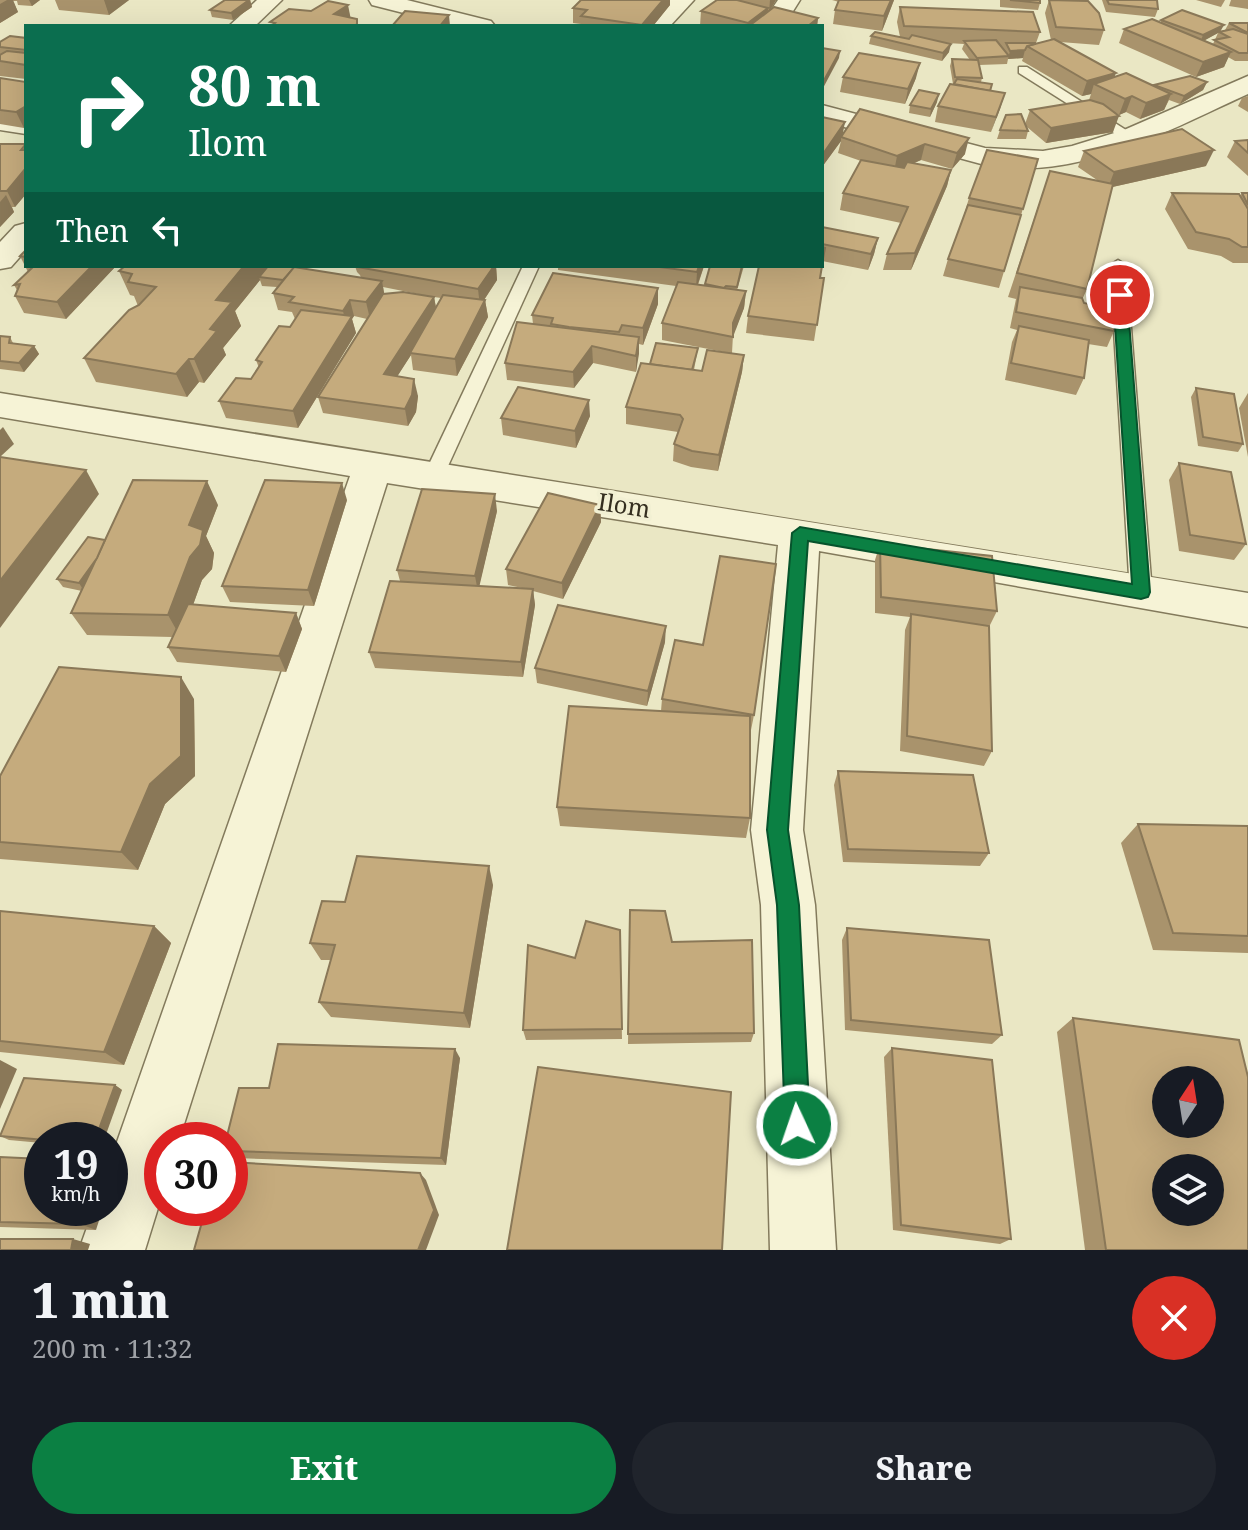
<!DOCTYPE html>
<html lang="en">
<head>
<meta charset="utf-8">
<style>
	:root { --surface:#171b24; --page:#20242c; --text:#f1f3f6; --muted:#9ea1a6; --accent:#0b8043 }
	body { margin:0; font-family:"Noto Serif",serif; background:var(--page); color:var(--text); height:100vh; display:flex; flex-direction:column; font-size:30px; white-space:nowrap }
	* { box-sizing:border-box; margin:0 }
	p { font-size:26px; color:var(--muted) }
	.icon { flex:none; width:44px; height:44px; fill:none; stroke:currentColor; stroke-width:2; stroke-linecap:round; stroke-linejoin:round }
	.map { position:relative; height:1250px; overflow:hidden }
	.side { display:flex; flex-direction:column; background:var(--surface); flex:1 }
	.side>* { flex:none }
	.banner { position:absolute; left:24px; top:24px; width:800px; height:244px; border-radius:0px; box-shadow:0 8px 32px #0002; background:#0b6e4f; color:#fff; overflow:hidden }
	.needle { width:52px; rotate:12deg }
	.buttons { position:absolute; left:1152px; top:1066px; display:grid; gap:16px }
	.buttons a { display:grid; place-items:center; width:72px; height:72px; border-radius:50%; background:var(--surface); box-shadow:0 8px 32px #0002; font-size:40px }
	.speed { position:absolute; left:24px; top:1122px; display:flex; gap:16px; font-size:40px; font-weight:700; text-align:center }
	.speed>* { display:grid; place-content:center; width:104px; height:104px; border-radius:50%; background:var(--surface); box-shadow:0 8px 32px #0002; line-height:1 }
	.speed small { font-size:20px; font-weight:400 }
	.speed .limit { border:12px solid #d22; background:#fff; color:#111 }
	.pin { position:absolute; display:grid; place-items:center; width:68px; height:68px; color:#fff; margin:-34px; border:4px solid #fff; border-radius:50%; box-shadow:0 2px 8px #0007 }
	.me { position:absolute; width:88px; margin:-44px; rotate:357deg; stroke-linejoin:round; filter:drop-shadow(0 0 6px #0008) }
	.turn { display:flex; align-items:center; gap:28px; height:168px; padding:0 32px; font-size:36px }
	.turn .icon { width:104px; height:104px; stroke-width:2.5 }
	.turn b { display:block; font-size:56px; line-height:68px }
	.then { display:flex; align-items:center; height:76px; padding:0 32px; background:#0003; gap:16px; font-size:30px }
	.round { display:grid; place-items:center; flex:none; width:84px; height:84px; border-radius:42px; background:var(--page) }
	.overview { display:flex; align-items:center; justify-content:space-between; height:136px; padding:0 32px }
	h1 { font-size:48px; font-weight:800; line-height:60px }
	.action { display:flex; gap:16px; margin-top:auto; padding:16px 32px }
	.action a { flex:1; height:92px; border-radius:48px; background:var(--accent); color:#fff; font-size:32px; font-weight:800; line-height:92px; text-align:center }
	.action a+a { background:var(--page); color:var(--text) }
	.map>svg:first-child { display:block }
</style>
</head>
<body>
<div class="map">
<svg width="1248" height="1250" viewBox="0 0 1248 1250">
	<rect width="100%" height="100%" fill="#eae7c4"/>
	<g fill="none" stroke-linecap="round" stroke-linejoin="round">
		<defs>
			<g id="service">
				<polygon points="1019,67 1027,67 1137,137 1125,140 1019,73"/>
				<polygon points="0,122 26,126 26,134 0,130"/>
				<polygon points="1118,260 1126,265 1152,592 1149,598 1141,600 1133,598 1130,592 1110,265"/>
				<polygon points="523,266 539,266 443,477 440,482 426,482 423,477"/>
			</g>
			<g id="minor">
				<polygon points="257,0 282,0 255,26 229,26"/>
				<polygon points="369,0 407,0 491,21 495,26 455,26 372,5"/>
				<polygon points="670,0 694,0 670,26 645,26"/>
				<polygon points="778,0 800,0 785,24 769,24 765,19"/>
				<path d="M1248,76v18c-81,37 -171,88 -263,71l-163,-44v-16l163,43 58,3 29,-5 52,-16z"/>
				<polygon points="26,223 26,250 11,267 0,269 0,242 15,226"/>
				<path d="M0,393c416,68 832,131 1248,200v34l-429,-76 -16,279 12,75 21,345h-66l-9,-345 -10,-75 27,-285 -391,-62 -208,657h-17v55l-17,55h-66l15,-42h16v-46l240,-686 -350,-59z"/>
			</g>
		</defs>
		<use href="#service" stroke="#837a5c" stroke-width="3"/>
		<use href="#minor" stroke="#837a5c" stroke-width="3"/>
		<use href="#service" fill="#f6f3d6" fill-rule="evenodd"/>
		<use href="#minor" fill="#f6f3d6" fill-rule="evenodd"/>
	</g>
	<g fill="#a9936c" fill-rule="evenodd">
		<polygon points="0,0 40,0 32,6 18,5 17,1 13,1 18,12 0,23"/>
		<polygon points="55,0 129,0 109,15 59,10"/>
		<polygon points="250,0 252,7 233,20 212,17 210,10"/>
		<polygon points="581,0 670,0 670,5 653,26 581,26 581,24 573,23 573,8"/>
		<polygon points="717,0 776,0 771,9 818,18 817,26 700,26 701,11"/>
		<polygon points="832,0 894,0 882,31 833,24 835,10 839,2"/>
		<polygon points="1000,0 1040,0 1040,3 1038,10 1000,7"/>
		<polygon points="1049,0 1067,0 1104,30 1099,45 1060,42 1114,77 1153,86 1207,82 1203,90 1180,104 1169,100 1164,110 1140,119 1126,112 1119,115 1116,113 1113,132 1046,143 1027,127 1028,131 1026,139 997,139 1000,130 1025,124 1030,110 1089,100 1091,94 1082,96 1022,61 1023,58 1008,59 1007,64 979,65 982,78 981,82 991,91 1005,93 991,132 935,122 938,106 953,84 950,66 952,59 970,60 962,49 964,44 947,43 949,52 942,61 869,44 871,36 900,37 897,22 900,7 1040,32 1036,43 1051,40 1045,13"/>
		<polygon points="1102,0 1157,0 1158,9 1155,17 1106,12"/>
		<polygon points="1196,0 1225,0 1221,7"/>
		<polygon points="1231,0 1248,0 1248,9 1229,6"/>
		<path d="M1161,20l60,11 4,-1 4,-7h19v38h-13l-7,-4 -4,10 -28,10 -77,-34 5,-14 37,-7zM1218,33l-5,11 -9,-4z"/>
		<polygon points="26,38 26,79 0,76 0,42"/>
		<polygon points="843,77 916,78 905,104 840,92"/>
		<polygon points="0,78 26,82 26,127 24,128 0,124"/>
		<polygon points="1248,96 1248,112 1238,106 1242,98"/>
		<polygon points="937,102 930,117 909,113 910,105"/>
		<polygon points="860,109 965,154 952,169 921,160 914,163 951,170 947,186 911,270 883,270 887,254 901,223 840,210 843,193 861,161 838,153 841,141 822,167 822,117 843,134"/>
		<polygon points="1248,140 1248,176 1227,157 1235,141"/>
		<polygon points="0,144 26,145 26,194 15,207 12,207 14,212 0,227"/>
		<polygon points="1084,151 1206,166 1112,187 1087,289 1082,300 1084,303 1114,331 1107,347 1088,344 1084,378 1076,395 1005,380 1012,342 1017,330 1010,328 1016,299 1008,297 1050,171 1097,180 1078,167"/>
		<polygon points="1038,159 999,288 943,276 948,259 964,215 969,198"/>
		<polygon points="1172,193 1240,196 1242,193 1248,193 1248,263 1233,263 1221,256 1188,249 1165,209"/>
		<polygon points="822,227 878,238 874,254 868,270 822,261 822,264"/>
		<polygon points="26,250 26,266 116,266 66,319 24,313 15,296 17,290 14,285 28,272 20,256"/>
		<path d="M355,266h141l1,14 -13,20h1l3,17 -31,59 -44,-6 -2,-15 -14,21 21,20 -2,16 -8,14 -85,-13 -5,-16 49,-78 -13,-3 -2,3 4,14 -58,95 -72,-10 -7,-17 32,-22 8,-11 -3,-8 34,-33 5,-8 -3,-7 -14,-2 -5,-17 4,-6 -15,-1 -2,-6 -25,31 6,15 -18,22 3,7 -22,28 -5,-1 -12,15 -91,-15 -12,-24 54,-52 -4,-10 -4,-1 -11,-24 148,-4 28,1 66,10 -1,-3 -3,-3zM383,287l50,10 -49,-3zM434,297l7,1 -5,9z"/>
		<polygon points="558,266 704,266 698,285 705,286 710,266 744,266 737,290 746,291 744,308 733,335 732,353 744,355 742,372 718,471 691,467 673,461 674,444 678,432 626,424 626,407 650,364 698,348 694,370 702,371 724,352 662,340 662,323 676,286 558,270"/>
		<polygon points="820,278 824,278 814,341 746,333 748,316"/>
		<polygon points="658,288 658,304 643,345 639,344 636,372 593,363 574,388 507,380 505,363 533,324 532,315"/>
		<polygon points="0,336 10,337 13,343 34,346 39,354 24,372 0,369"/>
		<polygon points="1196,388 1243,444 1238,452 1198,446 1191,397"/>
		<polygon points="1248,393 1248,457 1239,408"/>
		<polygon points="590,416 576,448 503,435 501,418"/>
		<polygon points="1179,463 1246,544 1234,560 1179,551 1169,480"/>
		<polygon points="347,500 314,606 230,602 222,586"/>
		<polygon points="218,505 206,536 214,553 212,569 202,580 193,605 296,613 302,629 286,672 177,662 168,647 172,637 87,635 71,613 82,591 63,587 57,579 105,540"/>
		<polygon points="600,505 601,522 563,599 533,591 535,605 523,677 375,668 369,652 400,581 397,570 497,511 479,586 522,588 508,585 506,569"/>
		<polygon points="880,544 997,611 989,627 992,751 984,766 900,751 905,630 910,617 875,613 875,560"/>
		<polygon points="665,642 647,706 537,683 535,668"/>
		<polygon points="194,699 195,776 165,804 138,870 0,859 0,776"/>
		<polygon points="662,699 754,715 751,730 750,730 750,818 746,838 560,826 557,807 661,711"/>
		<polygon points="838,771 989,853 980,866 843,862 834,785"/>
		<polygon points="1138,824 1248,826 1248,953 1153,950 1121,843"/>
		<polygon points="493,885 470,1028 331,1017 319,1002 331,960 321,960 310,943 345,902"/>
		<polygon points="630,910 672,942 754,1033 751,1042 628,1044"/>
		<polygon points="0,911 154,926 171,943 124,1065 0,1052"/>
		<polygon points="847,928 1002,1035 992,1044 845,1030 842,940"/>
		<polygon points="620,930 622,1039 526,1040 523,1030 575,958"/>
		<polygon points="1073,1018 1248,1250 1085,1250 1057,1032"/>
		<polygon points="892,1048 1011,1239 1000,1244 893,1230 884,1057"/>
		<polygon points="460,1058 446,1165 235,1158 230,1155 230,1140 269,1088"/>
		<polygon points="115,1085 122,1090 42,1140 42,1143 9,1140 0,1136"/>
		<polygon points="0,1157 96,1230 0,1227"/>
	</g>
	<g fill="#8a7858">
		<polygon points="7,0 13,0 18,12 0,23 0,4"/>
		<polygon points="29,0 40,0 32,6"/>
		<polygon points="104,0 129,0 109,15"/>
		<polygon points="250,0 252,7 233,20 231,13"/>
		<polygon points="663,0 670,0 670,5 653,26 642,26"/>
		<polygon points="770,0 776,0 769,12"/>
		<polygon points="891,0 894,0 882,31 884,16"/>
		<polygon points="348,5 351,20 334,14"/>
		<polygon points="768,8 767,22 762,26 747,26 748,23"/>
		<polygon points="449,15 450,26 440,26"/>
		<polygon points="818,18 817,26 808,26"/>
		<polygon points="1224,25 1220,32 1219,32 1218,33 1200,43 1203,35"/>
		<polygon points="951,44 949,52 942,61 943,53"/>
		<polygon points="1025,50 1023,58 1008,59 1010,51"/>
		<polygon points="840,51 839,58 822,90 822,84"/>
		<polygon points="1231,52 1224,67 1196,77 1203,62"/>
		<polygon points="920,63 916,78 905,104 908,89"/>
		<polygon points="1116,73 1110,88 1094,84 1091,94 1082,96 1087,81"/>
		<polygon points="1207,82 1203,90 1180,104 1184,96"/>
		<polygon points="1005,93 1000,109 991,132 996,117"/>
		<polygon points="939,94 937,102 930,117 931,109"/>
		<polygon points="1171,94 1164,110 1140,119 1146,103"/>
		<polygon points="1132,96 1126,112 1119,115 1125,99"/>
		<polygon points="26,106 26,127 24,128 16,112"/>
		<polygon points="1119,116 1113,132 1046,143 1051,128"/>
		<polygon points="845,122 842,138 841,137 841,141 822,167 823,154"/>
		<polygon points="969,138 965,154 952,169 957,153"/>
		<polygon points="925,144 921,160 894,172 897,156"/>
		<polygon points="1214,150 1206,166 1108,188 1114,172"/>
		<polygon points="26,168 26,194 15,207 7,191"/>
		<polygon points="951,170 947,186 911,270 915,253"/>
		<polygon points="6,195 14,212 0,227 0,202"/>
		<polygon points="878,238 874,254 868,270 871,254"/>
		<polygon points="92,266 116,266 66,319 57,302"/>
		<polygon points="244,266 267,266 268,270 259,277 260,280 235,311 241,326 223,348 226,355 204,383 194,359 210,329 216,300"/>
		<polygon points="494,266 496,266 497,280 480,306 478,289"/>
		<polygon points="699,266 704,266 696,289 697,272"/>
		<polygon points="382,281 385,298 370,319 366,302"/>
		<polygon points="658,288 658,304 643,345 643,328"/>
		<polygon points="746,291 744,308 733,337 733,323"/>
		<polygon points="434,297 437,314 410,353 411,355 388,391 384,374"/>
		<polygon points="350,300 354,316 352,319 356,333 298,428 293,411 346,325 343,311"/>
		<polygon points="485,300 488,317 457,376 455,359"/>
		<polygon points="639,337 639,354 636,372 636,356"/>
		<polygon points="34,346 39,354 24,372 19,363"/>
		<polygon points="592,346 593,363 574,388 573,372"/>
		<polygon points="744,355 742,372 718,471 719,455"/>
		<polygon points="189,359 199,382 187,397 176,374"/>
		<polygon points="414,379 418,396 416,412 408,426 405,409"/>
		<polygon points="589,400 590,416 576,448 575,431"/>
		<polygon points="3,427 14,444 0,457 0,430"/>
		<polygon points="86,470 99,494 0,628 0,581"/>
		<polygon points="207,481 218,505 206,536 214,553 212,569 202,580 181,638 168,615 189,525"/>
		<polygon points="342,483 347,500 314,606 308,590"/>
		<polygon points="495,494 497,511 478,592 475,576"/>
		<polygon points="600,505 601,522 563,599 562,583"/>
		<polygon points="109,541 84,591 79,583"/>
		<polygon points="533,589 535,605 523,677 521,662"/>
		<polygon points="296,613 302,629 286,672 279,656"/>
		<polygon points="666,626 665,642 647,706 648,691"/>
		<polygon points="181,677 194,699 195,776 165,804 138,870 121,852"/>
		<polygon points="489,866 493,885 470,1028 464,1013"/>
		<polygon points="154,926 171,943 124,1065 104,1052"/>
		<polygon points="455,1049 460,1058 446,1165 441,1158"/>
		<polygon points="0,1060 17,1069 0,1109"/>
		<polygon points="115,1085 122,1090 104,1140 95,1140"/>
		<polygon points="110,1165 115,1167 110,1185"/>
		<polygon points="420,1173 426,1180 439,1215 426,1250 418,1250"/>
		<polygon points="86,1208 103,1208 96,1230 80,1224"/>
		<polygon points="73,1239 90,1244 88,1250 71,1250"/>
	</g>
	<g fill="#c5ab7d" stroke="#8a7858" stroke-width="2" fill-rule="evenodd">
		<polygon points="225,0 249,0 231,13 210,10"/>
		<polygon points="581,0 663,0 642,25 581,16 587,10 573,8"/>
		<polygon points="717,0 737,0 768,8 748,23 701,11"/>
		<polygon points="839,0 891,0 884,16 835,10"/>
		<polygon points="1010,0 1040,0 1040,3"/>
		<polygon points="1049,0 1088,1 1099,13 1104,30 1056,27"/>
		<polygon points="1107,0 1157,0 1158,9 1109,4"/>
		<polygon points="328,1 348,5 334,14 357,19 357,24 354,26 271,26 275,23 270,22 289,9 311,11"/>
		<polygon points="774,7 818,18 808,26 749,26"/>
		<polygon points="900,7 1033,12 1040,32 904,26"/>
		<polygon points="1182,10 1224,25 1203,35 1161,20"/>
		<polygon points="405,11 449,15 440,26 392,26"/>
		<polygon points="1152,19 1231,52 1203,62 1124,29"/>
		<polygon points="1229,23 1248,23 1248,33"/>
		<polygon points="1233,29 1248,34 1248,53 1239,53 1214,40 1229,37 1219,32"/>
		<polygon points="875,32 909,39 912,35 951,44 943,53 871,36"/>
		<polygon points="10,36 26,38 26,50 0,47 0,42"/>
		<polygon points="1054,39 1116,73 1087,81 1027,46"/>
		<polygon points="996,40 1009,56 977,58 964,41"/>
		<polygon points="1006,43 1035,43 1035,44 1027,46 1025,50 1010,51"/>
		<polygon points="822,48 840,51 822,84"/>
		<polygon points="7,51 26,53 26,65 0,61 0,55"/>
		<polygon points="859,53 920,63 908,89 843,77"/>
		<polygon points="952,59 978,60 982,78 955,77"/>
		<polygon points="1126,73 1171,94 1146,103 1132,96 1125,99 1094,84"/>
		<polygon points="1190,76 1207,82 1184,96 1154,85"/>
		<polygon points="0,78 26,82 26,106 16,112 0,110"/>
		<polygon points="957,79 992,84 990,91 954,84"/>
		<polygon points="950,84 1005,93 996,117 938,106"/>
		<polygon points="919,90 939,94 931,109 910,105"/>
		<polygon points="1090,100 1103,104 1119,116 1051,128 1030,110"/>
		<polygon points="860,109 969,138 957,153 925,144 897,156 841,137"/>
		<polygon points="1021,114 1028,131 1000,130 1006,115"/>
		<polygon points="822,117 845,122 823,154 822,154"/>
		<polygon points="1182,129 1214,150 1114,172 1084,151"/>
		<polygon points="1248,140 1248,153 1235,141"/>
		<polygon points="0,144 26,144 21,150 26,150 26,168 7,191 0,191"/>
		<polygon points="987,150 1038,159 1023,209 969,198"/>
		<polygon points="861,160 904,168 907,162 951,170 915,253 887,254 908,207 843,193"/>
		<polygon points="1050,171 1113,184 1087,289 1017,273"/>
		<polygon points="1172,193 1239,194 1248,209 1248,247 1242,247 1229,239 1196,232"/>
		<polygon points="1242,193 1248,193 1248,205"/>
		<polygon points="968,205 1021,215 1004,271 948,259"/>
		<polygon points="822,227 878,238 871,254 822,244"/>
		<polygon points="822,247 825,248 822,264"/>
		<polygon points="26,250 26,257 20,256"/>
		<polygon points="34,266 92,266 57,302 15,296 20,284 14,285"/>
		<polygon points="125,266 244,266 216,300 232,302 210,329 217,331 194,359 189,359 176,374 84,358 129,310 139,305 156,287 128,282 132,274 119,271"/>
		<polygon points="268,266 289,266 295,267 283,280 259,277"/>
		<polygon points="360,266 494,266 478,289 358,267"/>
		<polygon points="652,266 699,266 697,272"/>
		<polygon points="710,266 742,266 737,287 726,286 724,288 705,284"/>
		<polygon points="759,266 822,266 820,278 824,278 817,325 748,316"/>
		<polygon points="294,267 382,281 366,302 350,300 343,311 289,302 294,297 273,293"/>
		<polygon points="553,273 658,288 643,328 622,325 619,332 569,327 551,324 553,318 532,315"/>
		<polygon points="678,282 746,291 733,323 733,337 662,323"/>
		<polygon points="1020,287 1082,298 1084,303 1116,310 1114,331 1016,312"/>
		<polygon points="403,292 434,297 384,374 414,379 412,395 405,409 318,397 383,294"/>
		<polygon points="443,295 485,300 455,359 410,353"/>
		<polygon points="301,310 352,316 293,411 219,401 236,378 251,379 262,362 256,360 279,326 290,327"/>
		<polygon points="517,322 639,337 636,356 592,346 573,372 505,363"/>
		<polygon points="1019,326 1089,340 1084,378 1011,363"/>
		<polygon points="0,336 10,337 9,343 34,346 19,363 0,361"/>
		<polygon points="656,343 698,348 692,370 650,364"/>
		<polygon points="707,350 744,355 719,455 692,451 674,444 683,419 680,415 626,407 641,363 702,371"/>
		<polygon points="518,387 589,400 575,431 501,418"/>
		<polygon points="1196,388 1234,394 1243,444 1203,437"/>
		<polygon points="0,457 86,470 0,581"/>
		<polygon points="1179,463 1231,472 1246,544 1190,535"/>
		<polygon points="133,480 207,481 189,525 203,530 200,545 190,557 168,615 71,613"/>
		<polygon points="265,480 342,483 308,590 222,586"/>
		<polygon points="422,489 495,494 475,576 397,570"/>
		<polygon points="548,493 600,505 562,583 506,569"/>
		<polygon points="88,537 105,540 97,558 79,583 57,579"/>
		<polygon points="880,544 992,556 997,611 881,597"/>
		<polygon points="720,556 776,564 754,715 662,699 675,640 703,645"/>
		<polygon points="390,581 533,589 521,662 369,652"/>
		<polygon points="188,604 296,613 279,656 168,647"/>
		<polygon points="558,605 666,626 648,691 535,668"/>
		<polygon points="911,614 989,626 992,751 907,736"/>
		<polygon points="59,667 181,677 181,756 150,784 121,852 0,842 0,776"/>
		<polygon points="569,706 750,716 750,818 557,807"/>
		<polygon points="838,771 973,775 989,853 848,849"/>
		<polygon points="1138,824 1248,826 1248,936 1173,933"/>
		<polygon points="357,856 489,866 464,1013 319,1002 335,945 310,943 322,901 345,902"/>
		<polygon points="630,910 665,911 672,942 752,940 754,1033 628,1034"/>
		<polygon points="0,911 154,926 104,1052 0,1041"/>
		<polygon points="586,921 620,930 622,1029 523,1030 528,945 575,958"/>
		<polygon points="847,928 989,940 1002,1035 851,1020"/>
		<path d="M1073,1018l166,22 9,37v173h-142zM1166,1080h44v44h-44zM1166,1168h44v44h-44z"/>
		<polygon points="278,1044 455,1049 441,1158 230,1151 230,1140 226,1140 239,1088 269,1088"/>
		<polygon points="892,1048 992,1060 1011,1239 901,1225"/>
		<polygon points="538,1067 731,1092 722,1250 507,1250"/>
		<polygon points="24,1078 115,1085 95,1140 45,1140 0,1136"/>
		<polygon points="0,1157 42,1159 42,1208 86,1208 80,1224 0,1222"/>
		<polygon points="230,1162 420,1173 434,1210 418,1250 194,1250 206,1208 230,1208"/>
		<polygon points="0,1239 73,1239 71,1250 0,1250"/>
	</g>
	<polygon fill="#0b8043" stroke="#07532c" stroke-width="2" points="1120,291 1127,295 1150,592 1148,597 1141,599 808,541 788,830 799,905 810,1125 806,1134 797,1137 788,1134 785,1125 777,905 767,830 792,533 800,527 1132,584 1113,295"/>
	<g text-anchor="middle" stroke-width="7" stroke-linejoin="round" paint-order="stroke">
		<g font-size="24" fill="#342e1f" stroke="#f2f0d3">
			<text transform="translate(624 506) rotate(9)" y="8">Ilom</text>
		</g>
	</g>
</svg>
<div class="buttons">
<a><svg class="needle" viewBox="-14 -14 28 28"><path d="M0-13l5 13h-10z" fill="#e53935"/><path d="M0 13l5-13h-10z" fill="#9ea1a6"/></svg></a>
<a><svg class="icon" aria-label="layers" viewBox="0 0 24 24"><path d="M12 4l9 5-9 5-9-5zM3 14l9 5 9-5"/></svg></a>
</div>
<div class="speed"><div>19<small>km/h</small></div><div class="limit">30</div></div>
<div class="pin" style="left:1120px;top:295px;background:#d93025"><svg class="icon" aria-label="arrive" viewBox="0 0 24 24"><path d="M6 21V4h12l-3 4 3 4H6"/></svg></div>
<svg class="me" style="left:797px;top:1125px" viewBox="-20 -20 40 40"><circle r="17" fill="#0b8043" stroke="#fff" stroke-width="3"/><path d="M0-11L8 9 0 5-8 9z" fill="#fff"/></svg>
<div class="banner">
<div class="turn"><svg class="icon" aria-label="right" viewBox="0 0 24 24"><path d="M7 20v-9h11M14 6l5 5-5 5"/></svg><div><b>80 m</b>Ilom</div></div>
<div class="then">Then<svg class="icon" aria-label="left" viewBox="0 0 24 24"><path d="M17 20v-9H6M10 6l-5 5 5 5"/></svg></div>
</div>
</div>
<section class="side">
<div class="overview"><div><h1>1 min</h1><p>200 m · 11:32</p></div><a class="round" style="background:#d93025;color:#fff"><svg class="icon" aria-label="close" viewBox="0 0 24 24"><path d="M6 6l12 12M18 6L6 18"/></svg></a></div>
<div class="action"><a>Exit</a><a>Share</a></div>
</section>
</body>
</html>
